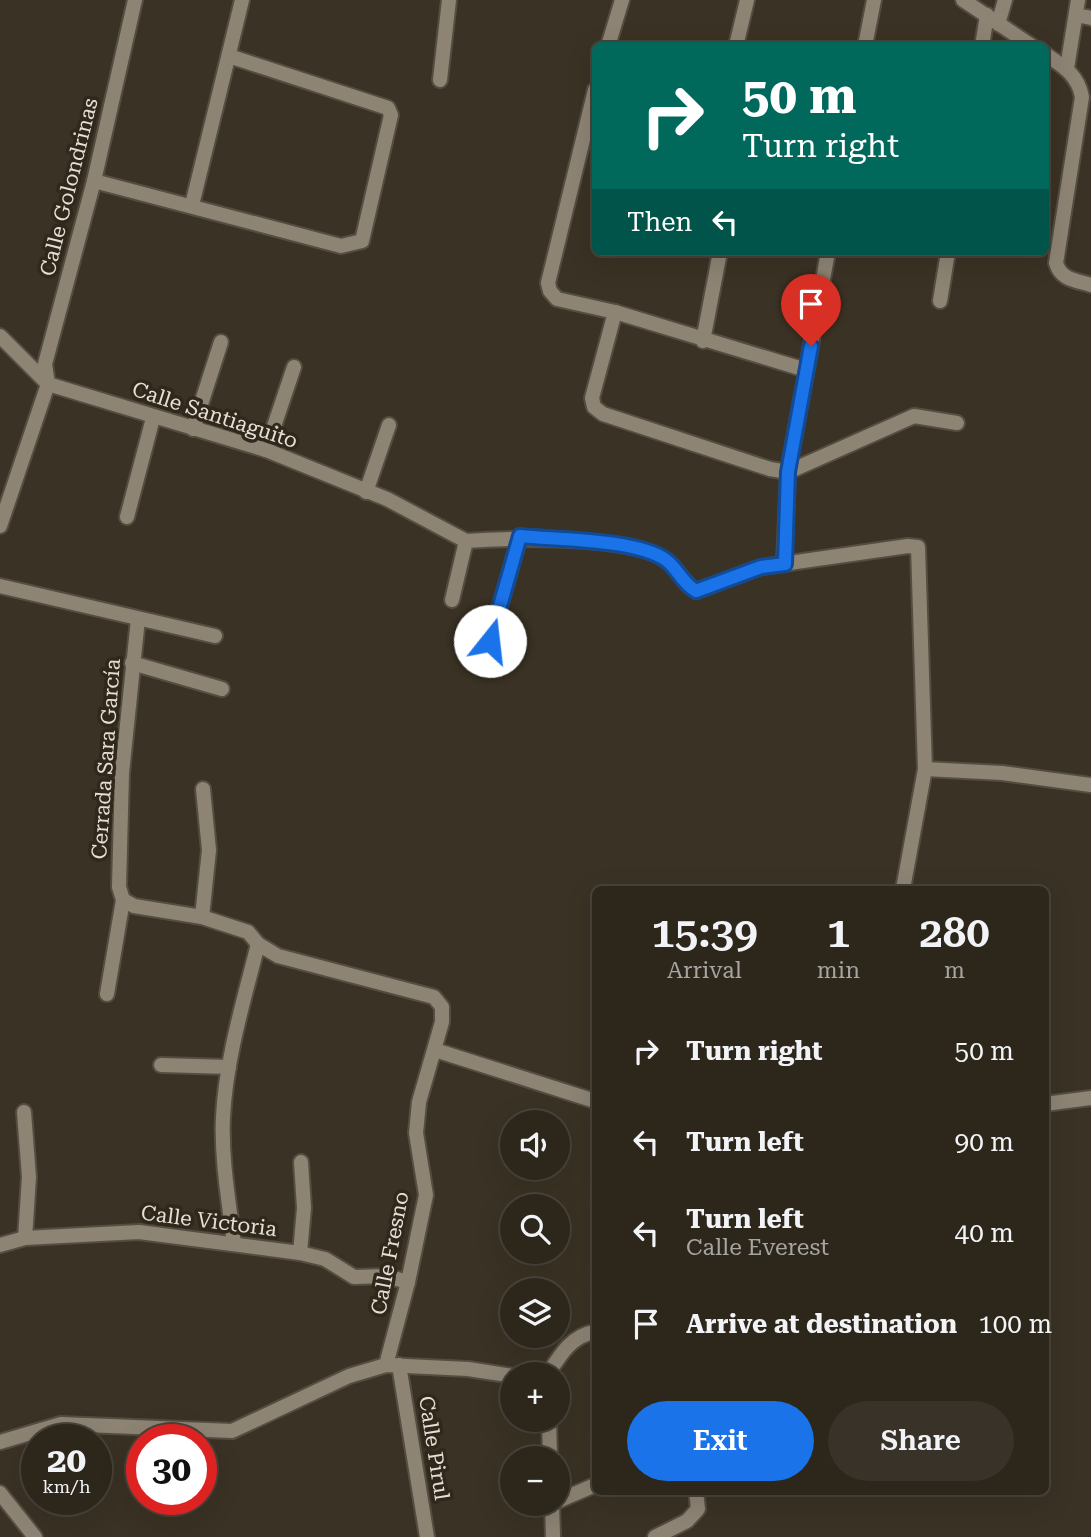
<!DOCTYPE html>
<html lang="en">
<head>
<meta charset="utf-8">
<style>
	:root { --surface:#2c261b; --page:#383228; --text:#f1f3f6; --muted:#a6a5a3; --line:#48433a; --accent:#1a73e8 }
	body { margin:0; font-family:"Roboto Serif",serif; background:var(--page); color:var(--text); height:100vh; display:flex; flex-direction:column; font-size:26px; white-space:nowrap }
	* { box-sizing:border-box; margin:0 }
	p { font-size:23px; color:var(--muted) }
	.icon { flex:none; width:38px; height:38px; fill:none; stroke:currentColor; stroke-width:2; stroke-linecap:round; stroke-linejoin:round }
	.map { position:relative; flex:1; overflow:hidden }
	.details { position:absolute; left:592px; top:886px; width:457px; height:609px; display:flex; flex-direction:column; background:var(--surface); border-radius:10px; box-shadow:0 7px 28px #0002,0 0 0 2px var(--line) }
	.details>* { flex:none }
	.banner { position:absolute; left:592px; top:42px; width:457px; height:214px; border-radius:10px; box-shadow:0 7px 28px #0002,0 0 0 2px var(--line); background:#00695c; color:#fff; overflow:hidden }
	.buttons { position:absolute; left:500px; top:1110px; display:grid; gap:14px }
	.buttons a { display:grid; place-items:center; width:70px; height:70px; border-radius:50%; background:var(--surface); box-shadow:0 7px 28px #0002,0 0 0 2px var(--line); font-size:35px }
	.speed { position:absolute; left:21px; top:1424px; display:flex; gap:14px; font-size:35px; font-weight:700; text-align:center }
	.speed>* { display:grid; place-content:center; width:91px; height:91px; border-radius:50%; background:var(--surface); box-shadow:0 7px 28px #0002,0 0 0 2px var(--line); line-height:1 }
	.speed small { font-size:18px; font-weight:400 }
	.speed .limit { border:10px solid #d22; background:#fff; color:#111 }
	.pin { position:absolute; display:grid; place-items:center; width:60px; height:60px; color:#fff; margin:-72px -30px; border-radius:50% 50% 50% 0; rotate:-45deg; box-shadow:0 0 7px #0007 }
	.pin .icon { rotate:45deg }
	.me { position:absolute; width:77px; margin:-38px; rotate:16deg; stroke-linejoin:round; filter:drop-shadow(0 0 5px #0008) }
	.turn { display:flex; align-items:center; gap:24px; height:147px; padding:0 35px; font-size:32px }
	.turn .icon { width:91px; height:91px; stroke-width:2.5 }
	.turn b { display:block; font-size:49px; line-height:60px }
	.then { display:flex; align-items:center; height:66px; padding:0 35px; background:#0003; gap:14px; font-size:26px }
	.eta { display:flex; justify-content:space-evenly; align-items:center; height:119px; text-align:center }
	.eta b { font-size:42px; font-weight:600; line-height:49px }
	.action { display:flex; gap:14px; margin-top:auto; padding:14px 35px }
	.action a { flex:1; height:80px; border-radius:42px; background:var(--accent); color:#fff; font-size:28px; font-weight:600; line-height:80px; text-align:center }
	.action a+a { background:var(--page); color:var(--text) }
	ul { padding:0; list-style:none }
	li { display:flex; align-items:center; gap:21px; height:91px; padding:0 35px }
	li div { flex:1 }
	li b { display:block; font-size:26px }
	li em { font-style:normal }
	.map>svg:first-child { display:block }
</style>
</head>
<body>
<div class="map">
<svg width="1091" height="1537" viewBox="0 0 1091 1537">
	<rect width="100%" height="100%" fill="#3a3224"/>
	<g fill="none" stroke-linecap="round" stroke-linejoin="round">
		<defs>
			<g id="minor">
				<polyline points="963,0 1032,46"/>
				<polyline points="1076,15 1091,18"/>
				<polyline points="998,24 1005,0"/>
				<polyline points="608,46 622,0"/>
				<polyline points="736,46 747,0"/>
				<polyline points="865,46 874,0"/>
				<polyline points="982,46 987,15"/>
				<path d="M1045,54c18,12 33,21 37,43l-26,166c5,17 19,17 35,22"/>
				<polyline points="1067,68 1078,0"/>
				<polyline points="440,80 449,0"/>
				<polyline points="595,90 548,283 550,291 557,299 615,312 806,370"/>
				<polyline points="94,181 341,246 362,241 391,115 388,108 229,56"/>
				<polyline points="192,205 242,0"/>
				<polyline points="940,301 948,252"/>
				<polyline points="615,312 592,398 594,407 603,414 770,469 788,472 914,416 957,423"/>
				<polyline points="0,336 48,384 266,450 387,499 466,541"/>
				<polyline points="703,341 720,252"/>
				<polyline points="193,429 221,342"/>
				<polyline points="266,450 294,367"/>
				<polyline points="366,492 389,425"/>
				<polyline points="127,517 153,418"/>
				<polyline points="0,526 48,384 45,364 94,181 135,0"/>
				<path d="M466,541c41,-3 169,-6 201,20 12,9 15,22 29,30l65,-24 147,-21 10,1 7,222 -22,120"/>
				<polyline points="784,564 788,472 828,252"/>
				<polyline points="0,586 215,636"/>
				<polyline points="452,600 466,541"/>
				<polyline points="490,641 520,536"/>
				<polyline points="132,663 222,689"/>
				<polyline points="925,769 1002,773 1091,785"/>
				<polyline points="123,900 134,906 202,917 248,932 258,944 278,956 434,997 442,1007 442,1022 419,1102 416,1133 426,1195 408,1282 386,1365"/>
				<polyline points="202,917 209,850 203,789"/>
				<polyline points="107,994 123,900 119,887 122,773 138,619"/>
				<polyline points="435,1050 595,1101"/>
				<polyline points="161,1065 229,1067"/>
				<polyline points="1045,1104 1091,1098"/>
				<polyline points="24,1112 29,1177 25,1238"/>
				<path d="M234,1244c-5,-42 -13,-85 -11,-127 3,-59 21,-117 35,-173"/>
				<polyline points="0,1245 25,1238 139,1232 300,1253 325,1259 354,1277 386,1276 408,1282"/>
				<polyline points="300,1253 304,1208 301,1162"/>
				<polyline points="399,1365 427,1537"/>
				<path d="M548,1374c12,-19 24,-39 47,-42"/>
				<polyline points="549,1419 550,1458"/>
				<polyline points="0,1442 61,1424 232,1431 349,1376 386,1365 468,1369 513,1376"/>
				<polyline points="0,1493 35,1537"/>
				<polyline points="558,1501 595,1485"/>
				<polyline points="552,1503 553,1537"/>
				<polyline points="655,1537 687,1521 698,1509 696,1491"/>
			</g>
		</defs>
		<use href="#minor" stroke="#544d42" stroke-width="18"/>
		<use href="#minor" stroke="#8e8474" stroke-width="14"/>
	</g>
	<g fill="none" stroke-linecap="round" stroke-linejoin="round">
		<defs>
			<path id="route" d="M490,641l30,-105c37,4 117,3 146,24 12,9 16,23 30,31l65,-24 24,-3 3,-92 23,-126"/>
		</defs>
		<use href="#route" stroke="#114b97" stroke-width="18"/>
		<use href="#route" stroke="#1a73e8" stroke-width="12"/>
	</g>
	<g text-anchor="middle" stroke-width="7" stroke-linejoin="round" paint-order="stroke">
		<g font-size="21" fill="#e5dfd7" stroke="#30281b">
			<text transform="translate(69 187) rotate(-76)" y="7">Calle Golondrinas</text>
			<text transform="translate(215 415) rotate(18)" y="7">Calle Santiaguito</text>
			<text transform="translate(106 759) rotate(-86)" y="7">Cerrada Sara García</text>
			<text transform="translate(209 1221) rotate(7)" y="7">Calle Victoria</text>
			<text transform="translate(390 1253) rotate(-79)" y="7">Calle Fresno</text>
			<text transform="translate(434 1448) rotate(81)" y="7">Calle Pirul</text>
		</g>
	</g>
</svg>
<div class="buttons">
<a><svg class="icon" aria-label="sound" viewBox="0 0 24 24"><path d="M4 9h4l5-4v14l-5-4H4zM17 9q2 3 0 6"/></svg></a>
<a><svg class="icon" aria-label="search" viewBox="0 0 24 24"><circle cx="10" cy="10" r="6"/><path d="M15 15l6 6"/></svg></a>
<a><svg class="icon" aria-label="layers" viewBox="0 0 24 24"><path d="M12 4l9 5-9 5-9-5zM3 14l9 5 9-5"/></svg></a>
<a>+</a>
<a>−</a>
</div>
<div class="speed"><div>20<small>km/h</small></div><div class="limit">30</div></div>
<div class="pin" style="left:811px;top:346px;background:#d93025"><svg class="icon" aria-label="arrive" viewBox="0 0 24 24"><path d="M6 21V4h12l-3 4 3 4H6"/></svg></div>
<svg class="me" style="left:490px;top:641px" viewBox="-20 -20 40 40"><circle r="19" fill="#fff"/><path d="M0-13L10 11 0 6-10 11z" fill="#1a73e8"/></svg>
<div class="banner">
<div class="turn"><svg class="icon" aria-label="right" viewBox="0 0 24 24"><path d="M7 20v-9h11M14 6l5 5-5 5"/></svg><div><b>50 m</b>Turn right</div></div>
<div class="then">Then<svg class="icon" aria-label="left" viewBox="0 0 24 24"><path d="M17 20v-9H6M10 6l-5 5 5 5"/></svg></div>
</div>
<section class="details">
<div class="eta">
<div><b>15:39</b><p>Arrival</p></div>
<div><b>1</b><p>min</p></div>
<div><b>280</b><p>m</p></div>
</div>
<ul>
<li><svg class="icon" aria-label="right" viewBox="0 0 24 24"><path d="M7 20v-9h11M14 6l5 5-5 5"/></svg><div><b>Turn right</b></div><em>50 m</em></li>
<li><svg class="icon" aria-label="left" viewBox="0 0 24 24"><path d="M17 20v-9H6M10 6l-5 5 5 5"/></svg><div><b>Turn left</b></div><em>90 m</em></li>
<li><svg class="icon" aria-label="left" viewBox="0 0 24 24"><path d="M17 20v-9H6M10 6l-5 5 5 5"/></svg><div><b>Turn left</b><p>Calle Everest</p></div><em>40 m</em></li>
<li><svg class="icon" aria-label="arrive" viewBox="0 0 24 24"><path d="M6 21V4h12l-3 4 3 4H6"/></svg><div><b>Arrive at destination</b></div><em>100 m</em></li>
</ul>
<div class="action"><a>Exit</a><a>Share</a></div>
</section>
</div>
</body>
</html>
